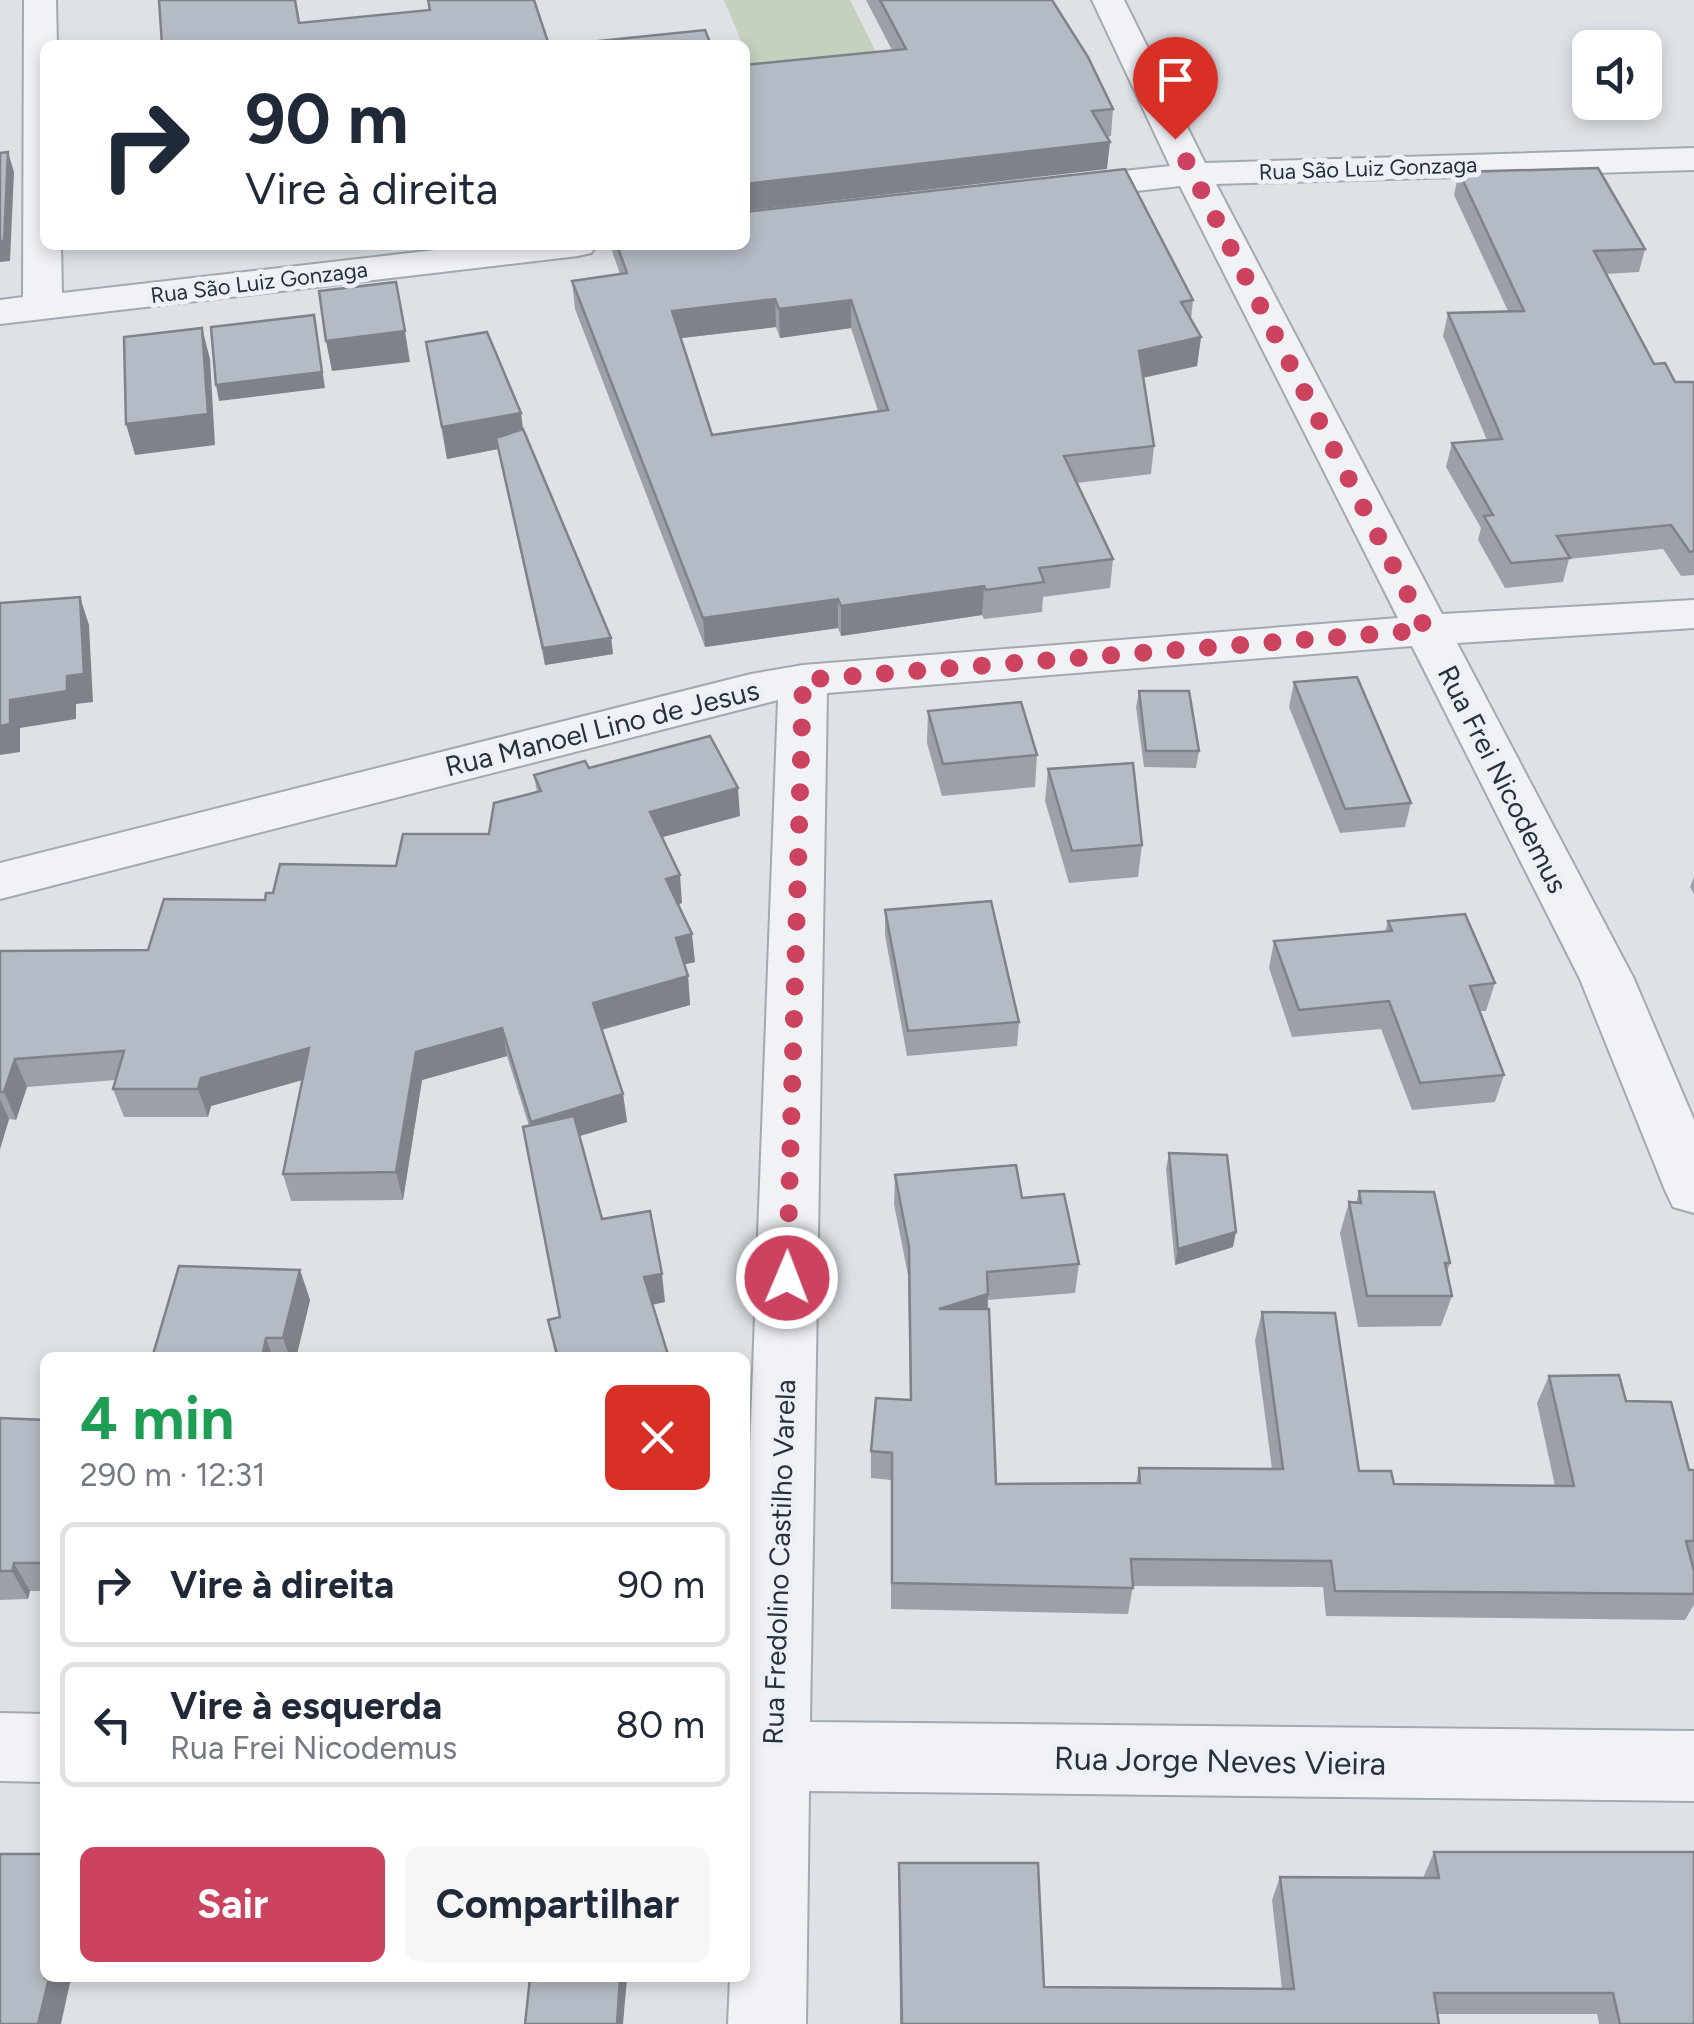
<!DOCTYPE html>
<html lang="pt">
<head>
<meta charset="utf-8">
<style>
	:root { --surface:#fff; --page:#f6f6f7; --text:#1f2937; --muted:#747a83; --line:#e0e1e3; --accent:#cc435f }
	body { margin:0; font-family:Figtree,sans-serif; background:var(--page); color:var(--text); height:100vh; display:flex; flex-direction:column; font-size:38px; white-space:nowrap }
	* { box-sizing:border-box; margin:0 }
	p { font-size:32px; color:var(--muted) }
	.icon { flex:none; width:55px; height:55px; fill:none; stroke:currentColor; stroke-width:2; stroke-linecap:round; stroke-linejoin:round }
	.map { position:relative; flex:1; overflow:hidden }
	.details { position:absolute; left:40px; top:1352px; width:710px; height:630px; display:flex; flex-direction:column; background:var(--surface); border-radius:15px; box-shadow:0 5px 15px #0003 }
	.details>* { flex:none }
	.banner { position:absolute; left:40px; top:40px; width:710px; height:210px; border-radius:15px; box-shadow:0 5px 15px #0003; background:#fff; color:var(--text); overflow:hidden }
	.buttons { position:absolute; left:1572px; top:30px; display:grid; gap:20px }
	.buttons a { display:grid; place-items:center; width:90px; height:90px; border-radius:15px; background:var(--surface); box-shadow:0 5px 15px #0003; font-size:50px }
	.pin { position:absolute; display:grid; place-items:center; width:85px; height:85px; color:#fff; margin:-102px -42px; border-radius:50% 50% 50% 0; rotate:-45deg; box-shadow:0 0 10px #0007 }
	.pin .icon { rotate:45deg }
	.me { position:absolute; width:110px; margin:-55px; rotate:1deg; stroke-linejoin:round; filter:drop-shadow(0 0 8px #0008) }
	.turn { display:flex; align-items:center; gap:35px; height:210px; padding:0 40px; font-size:45px }
	.turn .icon { width:130px; height:130px; stroke-width:2.5 }
	.turn b { display:block; font-size:70px; line-height:85px }
	.round { display:grid; place-items:center; flex:none; width:105px; height:105px; border-radius:15px; background:var(--page) }
	.overview { display:flex; align-items:center; justify-content:space-between; height:170px; padding:0 40px }
	h1 { font-size:60px; font-weight:700; line-height:75px; color:#1e9e55 }
	.button { display:flex; gap:20px; margin-top:auto; padding:20px 40px }
	.button a { flex:1; height:115px; border-radius:15px; background:var(--accent); color:#fff; font-size:40px; font-weight:700; line-height:115px; text-align:center }
	.button a+a { background:var(--page); color:var(--text) }
	ul { padding:0; list-style:none }
	li { display:flex; align-items:center; gap:30px; height:125px; margin:0 20px 15px; padding:0 20px; border:5px solid var(--line); border-radius:15px }
	li div { flex:1 }
	li b { display:block; font-size:38px }
	li em { font-style:normal }
	.map>svg:first-child { display:block }
</style>
</head>
<body>
<div class="map">
<svg width="1694" height="2024" viewBox="0 0 1694 2024">
	<rect width="100%" height="100%" fill="#dee2e7"/>
	<polygon fill="#c4d1bf" points="724,0 850,0 884,68 758,81"/>
	<g fill="none" stroke-linecap="round" stroke-linejoin="round">
		<defs>
			<g id="minor">
				<polygon points="24,0 56,0 57,45 45,45 45,245 61,245 62,293 479,245 597,245 591,253 578,256 0,324 0,300 23,297"/>
				<polygon points="1092,0 1124,0 1205,163 1694,148 1694,170 1216,184 1442,614 1694,600 1694,628 1457,643 1634,979 1694,1120 1694,1213 1673,1207 1665,1190 1580,979 1412,646 827,693 810,1722 1694,1731 1694,1801 809,1791 806,2024 728,2024 730,1978 745,1978 745,1583 778,700 0,899 0,863 751,674 803,665 1398,618 1180,186 1058,200 1045,197 1040,189 1045,181 1058,178 1170,166"/>
				<polygon points="0,1713 45,1714 45,1782 0,1781"/>
			</g>
		</defs>
		<use href="#minor" stroke="#a3a9b1" stroke-width="4"/>
		<use href="#minor" fill="#f0f2f6" fill-rule="evenodd"/>
	</g>
	<g fill="#9ca1a9" fill-rule="evenodd">
		<polygon points="866,0 1052,0 1113,109 1111,136 1107,137 1107,169 892,50"/>
		<polygon points="1459,172 1645,249 1639,272 1606,274 1654,364 1675,382 1694,382 1694,575 1681,576 1663,549 1569,559 1563,582 1505,588 1478,540 1481,528 1446,467 1452,443 1487,440 1443,336 1448,313 1508,311 1454,195"/>
		<path d="M610,245h135l448,55 -2,19 10,18 -4,29 -54,12 11,68 -3,28 -74,9 36,76 -3,29 -67,9 -1,15 -58,7 -2,-4 -141,21 -3,-8 -133,19 -130,-338 -3,-28 48,-7zM776,327l4,11 71,-10 27,83 -166,24 -31,-97z"/>
		<polygon points="431,373 523,429 611,638 613,654 545,665 498,449 447,459"/>
		<polygon points="1294,682 1411,803 1405,827 1340,833 1289,707"/>
		<polygon points="1139,691 1199,751 1196,768 1144,767 1136,707"/>
		<polygon points="928,711 1037,755 1035,787 942,796 927,743"/>
		<polygon points="589,768 740,816 662,837 682,903 679,904 695,962 684,964 688,976 690,1005 602,1030 623,1094 627,1122 579,1136 602,1219 665,1302 653,1304 669,1358 556,1358 548,1320 560,1317 529,1126 507,1056 422,1080 403,1200 291,1201 283,1174 302,1080 211,1106 208,1117 124,1117 113,1089 116,1080 27,1087 16,1120 9,1119 0,1149 0,951 148,950 265,900 273,893 396,866 489,834 537,792 534,775"/>
		<polygon points="1048,769 1142,845 1138,877 1069,883 1045,801"/>
		<polygon points="1694,877 1694,894 1690,887"/>
		<polygon points="885,910 1019,1022 1017,1046 907,1056 885,935"/>
		<polygon points="1388,921 1495,983 1486,1011 1480,1011 1504,1075 1495,1102 1412,1110 1381,1029 1292,1037 1269,968 1274,941 1385,932"/>
		<polygon points="1169,1153 1233,1247 1175,1265 1166,1169"/>
		<polygon points="895,1175 1022,1198 1079,1264 1075,1293 988,1300 996,1484 1136,1483 1139,1468 1272,1469 1255,1340 1262,1312 1359,1471 1394,1484 1555,1486 1537,1403 1549,1376 1626,1401 1689,1470 1694,1470 1694,1605 1685,1620 1326,1616 1323,1587 1133,1586 1128,1614 891,1609 891,1480 871,1478 871,1451 910,1400 908,1275 894,1204"/>
		<polygon points="1359,1191 1450,1263 1447,1272 1452,1296 1441,1326 1358,1327 1340,1233 1349,1202 1356,1203"/>
		<polygon points="300,1270 310,1300 296,1358 152,1358"/>
		<polygon points="0,1418 45,1420 45,1591 30,1591 28,1599 0,1600"/>
		<polygon points="1434,1852 1694,2024 1599,2024 1597,2014 1438,2014 1439,2024 900,2024 899,1863 1044,1987 1282,1989 1272,1900 1280,1877 1423,1878"/>
	</g>
	<g fill="#7f8389">
		<polygon points="1110,142 1107,169 745,211 745,184"/>
		<polygon points="8,152 14,172 10,261 0,262 0,241"/>
		<polygon points="775,299 776,327 673,339 672,311"/>
		<polygon points="851,300 851,328 780,338 779,309"/>
		<polygon points="314,315 325,388 219,401 216,385"/>
		<polygon points="202,328 210,359 215,445 135,455 126,424"/>
		<polygon points="405,331 410,362 332,371 326,341"/>
		<polygon points="1201,337 1197,366 1136,379 1139,351"/>
		<polygon points="521,413 525,444 496,438 498,449 447,459 442,427"/>
		<polygon points="984,586 982,615 841,636 841,606"/>
		<polygon points="80,597 89,625 93,702 76,704 76,719 20,728 20,752 0,755 0,726 10,700 67,676"/>
		<polygon points="838,599 838,628 705,647 703,618"/>
		<polygon points="611,638 613,654 545,665 543,648"/>
		<polygon points="738,788 740,816 652,840 650,812"/>
		<polygon points="680,875 682,903 669,907 666,879"/>
		<polygon points="692,934 695,962 678,966 676,938"/>
		<polygon points="688,976 690,1005 596,1031 593,1003"/>
		<polygon points="502,1028 507,1056 422,1080 403,1200 396,1172 416,1052"/>
		<polygon points="309,1048 316,1076 211,1106 208,1117 198,1089 201,1078"/>
		<polygon points="15,1059 27,1087 16,1120 4,1092"/>
		<polygon points="623,1094 627,1122 536,1149 531,1122"/>
		<polygon points="0,1099 9,1119 0,1149"/>
		<polygon points="1236,1232 1233,1247 1175,1265 1178,1249"/>
		<polygon points="300,1270 310,1300 296,1358 290,1358 283,1338"/>
		<polygon points="662,1274 665,1302 647,1306 644,1277"/>
		<polygon points="988,1294 986,1322 939,1309"/>
		<polygon points="266,1338 273,1358 262,1358"/>
		<polygon points="14,1563 30,1591 28,1599 12,1571"/>
		<polygon points="49,1978 71,1978 61,2024 38,2024"/>
		<polygon points="620,1978 627,1978 623,2024 617,2024"/>
	</g>
	<g fill="#b5bbc4" stroke="#7f8389" stroke-width="2.5" fill-rule="evenodd">
		<polygon points="159,0 295,0 299,23 430,10 428,0 534,0 549,45 162,45"/>
		<polygon points="880,0 1052,0 1088,57 1113,109 1092,111 1110,142 745,184 745,65 906,49"/>
		<polygon points="705,30 711,45 560,45"/>
		<polygon points="8,152 4,241 0,241 0,153"/>
		<polygon points="1598,168 1645,249 1594,251 1654,364 1665,363 1675,382 1694,382 1694,551 1690,552 1671,525 1557,536 1570,558 1511,563 1484,516 1493,515 1452,443 1502,439 1448,313 1524,311 1459,172"/>
		<path d="M1125,169l68,131 -12,2 20,35 -62,14 15,95 -90,10 49,103 -74,9 5,14 -58,8 -2,-4 -143,20 -3,-7 -135,19 -131,-337 55,-8 -10,-28h128v-33zM775,299l4,10 72,-9 37,110 -176,25 -40,-124z"/>
		<polygon points="396,282 405,331 326,341 319,291"/>
		<polygon points="314,315 322,372 216,385 211,327"/>
		<polygon points="202,328 208,414 126,424 124,337"/>
		<polygon points="487,332 521,413 442,427 426,342"/>
		<polygon points="523,429 611,638 543,648 496,438"/>
		<polygon points="80,597 84,674 67,676 67,691 10,700 10,724 0,726 0,603"/>
		<polygon points="1357,677 1411,803 1345,809 1294,682"/>
		<polygon points="1139,691 1189,691 1199,751 1146,751"/>
		<polygon points="1021,702 1037,755 943,764 928,711"/>
		<polygon points="710,736 738,788 650,812 680,875 666,879 692,934 676,938 688,976 593,1003 623,1094 531,1122 502,1028 416,1052 396,1172 283,1174 309,1048 201,1078 198,1089 113,1089 124,1051 15,1059 4,1092 0,1092 0,951 148,950 164,899 265,900 266,893 273,893 280,864 396,866 403,834 489,834 494,803 541,791 534,775 585,761 589,768"/>
		<polygon points="1133,763 1142,845 1072,851 1048,769"/>
		<polygon points="991,901 1019,1022 908,1031 885,910"/>
		<polygon points="1465,914 1495,983 1470,986 1504,1075 1420,1083 1389,1001 1299,1010 1274,941 1392,931 1388,921"/>
		<polygon points="574,1116 602,1219 650,1211 662,1274 644,1277 669,1358 558,1358 548,1320 560,1317 523,1127"/>
		<polygon points="1169,1153 1227,1155 1236,1232 1178,1249"/>
		<polygon points="1016,1165 1022,1198 1064,1194 1079,1264 987,1272 988,1294 939,1309 989,1309 996,1484 1140,1483 1139,1468 1283,1469 1262,1312 1335,1313 1359,1471 1391,1471 1394,1484 1574,1486 1549,1376 1619,1375 1626,1401 1671,1402 1689,1470 1694,1470 1694,1541 1686,1541 1694,1571 1694,1594 1335,1591 1331,1561 1131,1559 1133,1588 892,1583 892,1453 871,1451 876,1398 911,1400 909,1247 895,1175"/>
		<polygon points="1359,1191 1434,1192 1450,1263 1445,1263 1452,1296 1367,1296 1349,1202 1361,1203"/>
		<polygon points="179,1266 300,1270 283,1338 266,1338 262,1358 152,1358"/>
		<polygon points="0,1418 45,1420 45,1563 14,1563 12,1571 0,1571"/>
		<polygon points="1434,1852 1694,1852 1694,2024 1620,2024 1613,1993 1434,1993 1439,2024 902,2024 899,1863 1038,1863 1044,1987 1294,1989 1280,1877 1439,1878"/>
		<polygon points="0,1854 45,1854 45,1978 49,1978 38,2024 0,2024"/>
		<polygon points="530,1978 620,1978 617,2024 525,2024"/>
	</g>
	<g fill="none" stroke-linecap="round" stroke-linejoin="round">
		<polyline stroke="#cc435f" stroke-width="18" stroke-dasharray="0 32.4" points="787,1278 803,680 1426,630 1175,139"/>
	</g>
	<g text-anchor="middle" stroke-width="10" stroke-linejoin="round" paint-order="stroke">
		<g font-size="22" fill="#27313e" stroke="#edf1f5">
			<text transform="translate(1368 168) rotate(-2)" y="8">Rua São Luiz Gonzaga</text>
			<text transform="translate(259 282) rotate(-7)" y="8">Rua São Luiz Gonzaga</text>
		</g>
		<g font-size="28" fill="#27313e" stroke="#edf1f5">
			<text transform="translate(602 728) rotate(-14)" y="10">Rua Manoel Lino de Jesus</text>
			<text transform="translate(1503 779) rotate(63)" y="10">Rua Frei Nicodemus</text>
			<text transform="translate(779 1562) rotate(-88)" y="10">Rua Fredolino Castilho Varela</text>
		</g>
		<g font-size="32" fill="#27313e" stroke="#edf1f5">
			<text transform="translate(1220 1761) rotate(1)" y="11">Rua Jorge Neves Vieira</text>
		</g>
	</g>
</svg>
<div class="buttons">
<a><svg class="icon" aria-label="sound" viewBox="0 0 24 24"><path d="M4 9h4l5-4v14l-5-4H4zM17 9q2 3 0 6"/></svg></a>
</div>
<div class="pin" style="left:1175px;top:139px;background:#d93025"><svg class="icon" aria-label="arrive" viewBox="0 0 24 24"><path d="M6 21V4h12l-3 4 3 4H6"/></svg></div>
<svg class="me" style="left:787px;top:1278px" viewBox="-20 -20 40 40"><circle r="17" fill="#cc435f" stroke="#fff" stroke-width="3"/><path d="M0-11L8 9 0 5-8 9z" fill="#fff"/></svg>
<div class="banner">
<div class="turn"><svg class="icon" aria-label="right" viewBox="0 0 24 24"><path d="M7 20v-9h11M14 6l5 5-5 5"/></svg><div><b>90 m</b>Vire à direita</div></div>
</div>
<section class="details">
<div class="overview"><div><h1>4 min</h1><p>290 m · 12:31</p></div><a class="round" style="background:#d93025;color:#fff"><svg class="icon" aria-label="close" viewBox="0 0 24 24"><path d="M6 6l12 12M18 6L6 18"/></svg></a></div>
<ul>
<li><svg class="icon" aria-label="right" viewBox="0 0 24 24"><path d="M7 20v-9h11M14 6l5 5-5 5"/></svg><div><b>Vire à direita</b></div><em>90 m</em></li>
<li><svg class="icon" aria-label="left" viewBox="0 0 24 24"><path d="M17 20v-9H6M10 6l-5 5 5 5"/></svg><div><b>Vire à esquerda</b><p>Rua Frei Nicodemus</p></div><em>80 m</em></li>
</ul>
<div class="button"><a>Sair</a><a>Compartilhar</a></div>
</section>
</div>
</body>
</html>
